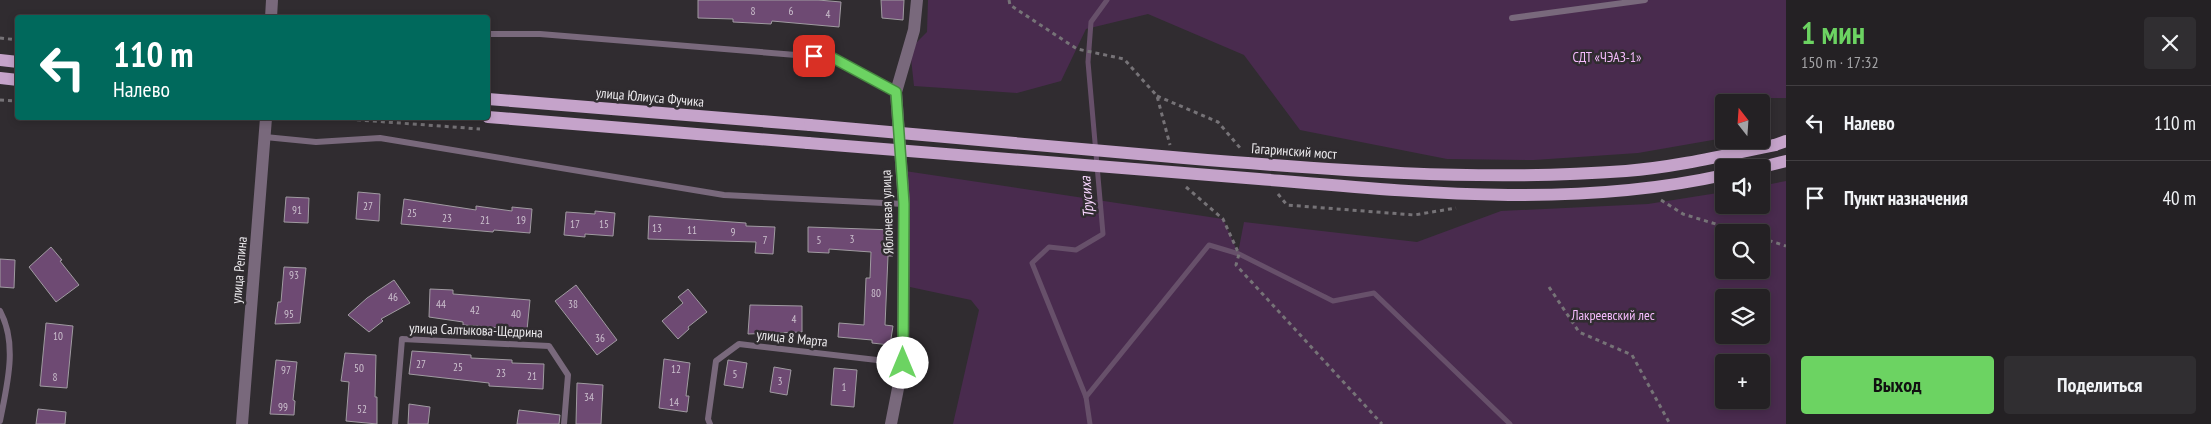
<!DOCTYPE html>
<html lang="ru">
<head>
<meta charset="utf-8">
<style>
	:root { --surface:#242124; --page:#302e31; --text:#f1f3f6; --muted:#a3a3a6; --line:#413e41; --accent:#6cd362 }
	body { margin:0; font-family:"PT Sans Narrow",sans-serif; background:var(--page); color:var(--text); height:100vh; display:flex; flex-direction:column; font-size:19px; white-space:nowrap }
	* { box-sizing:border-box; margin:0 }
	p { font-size:16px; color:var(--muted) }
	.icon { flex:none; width:28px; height:28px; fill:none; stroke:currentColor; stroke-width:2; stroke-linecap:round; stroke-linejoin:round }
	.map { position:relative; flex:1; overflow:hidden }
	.side { display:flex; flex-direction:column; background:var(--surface); width:425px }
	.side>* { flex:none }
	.top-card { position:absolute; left:15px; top:15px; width:475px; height:105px; border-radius:5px; box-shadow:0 2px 8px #0003,0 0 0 1px var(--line); background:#00695c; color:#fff; overflow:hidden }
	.needle { width:32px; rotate:343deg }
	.buttons { position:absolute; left:1715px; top:94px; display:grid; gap:10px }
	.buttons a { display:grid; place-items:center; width:55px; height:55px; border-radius:5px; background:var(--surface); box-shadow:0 2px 8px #0003,0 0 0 1px var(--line); font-size:25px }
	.pin { position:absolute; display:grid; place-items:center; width:42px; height:42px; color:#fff; margin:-21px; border-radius:10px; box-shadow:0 2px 8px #0006 }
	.me { position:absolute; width:55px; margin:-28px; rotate:0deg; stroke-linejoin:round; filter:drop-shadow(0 0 4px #0008) }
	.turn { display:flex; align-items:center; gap:18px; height:105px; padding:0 15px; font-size:22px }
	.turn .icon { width:65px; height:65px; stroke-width:2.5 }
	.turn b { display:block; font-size:35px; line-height:42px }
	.round { display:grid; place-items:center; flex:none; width:52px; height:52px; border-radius:5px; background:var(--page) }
	.headline { display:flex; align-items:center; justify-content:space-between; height:85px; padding:0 15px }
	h1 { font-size:30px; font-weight:700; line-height:38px; color:var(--accent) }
	.primary-button { display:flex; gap:10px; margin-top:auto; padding:10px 15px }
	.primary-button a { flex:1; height:58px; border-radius:5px; background:var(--accent); color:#111; font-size:20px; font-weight:700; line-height:58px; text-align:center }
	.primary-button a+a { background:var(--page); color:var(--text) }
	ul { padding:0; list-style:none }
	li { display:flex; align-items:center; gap:15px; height:75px; padding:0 15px; border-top:1px solid var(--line) }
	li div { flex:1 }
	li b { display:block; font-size:19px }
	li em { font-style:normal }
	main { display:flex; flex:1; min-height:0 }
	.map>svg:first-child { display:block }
</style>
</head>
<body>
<main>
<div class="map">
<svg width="1786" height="424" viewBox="0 0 1786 424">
	<rect width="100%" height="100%" fill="#302c30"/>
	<g fill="#492b4e" fill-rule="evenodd">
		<polygon points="928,0 1786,0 1786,98 1753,98 1734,102 1724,102 1724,138 1638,153 1534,160 1447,159 1300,130 1244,55 1148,14 1086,29 1061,81 1017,93 914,86 910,49 927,32"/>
		<path d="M905,171l318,48 15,34 6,-31 173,20 84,-31 147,-7 76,-12v13h37v-19l25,-5v243h-833l26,-114 -8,-10 -61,-13zM1724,232h37v38h-37zM1724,298h37v37h-37zM1724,362h37v38h-37z"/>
	</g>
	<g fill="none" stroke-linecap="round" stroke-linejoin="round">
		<g stroke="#67506a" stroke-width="5">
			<polyline points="1086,397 1209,245 1239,254 1333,301 1374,293 1510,424"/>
			<polyline points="1090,424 1086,397 1032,263 1049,247 1076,250 1103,234 1088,62 1091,22 1107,0"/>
		</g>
	</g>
	<g fill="#6e4a73" stroke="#a09ba1">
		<polygon points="698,0 818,0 841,2 839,27 772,21 771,24 733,22 733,19 698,18"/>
		<polygon points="881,0 904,0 903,20 882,18"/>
		<polygon points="358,192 380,194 379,221 356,219"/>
		<polygon points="286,197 309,198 308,223 284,222"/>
		<polygon points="404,199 476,210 476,206 512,211 512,207 532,209 530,233 494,230 493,232 401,224"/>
		<polygon points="595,211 615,213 613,236 585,234 585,237 564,235 566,212 595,214"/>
		<polygon points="649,216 746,223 746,226 775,227 773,254 755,253 756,242 648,239"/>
		<polygon points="808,227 894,230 893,256 888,256 885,325 893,326 890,345 872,343 872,340 838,337 839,323 864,325 866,278 870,278 871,252 829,249 829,253 808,252"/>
		<polygon points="51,247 62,260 60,261 79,285 56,302 29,267"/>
		<polygon points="0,259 15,260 14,288 0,287"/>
		<polygon points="284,267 306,268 300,323 275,324 278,302 281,302"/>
		<polygon points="394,280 410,303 381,319 383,321 369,332 348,315 367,298"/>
		<polygon points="576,285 617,340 597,355 555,301"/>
		<polygon points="430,289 453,290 453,294 530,300 527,330 463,325 463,322 429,317"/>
		<polygon points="688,289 707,312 688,327 689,329 678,339 662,321 683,303 678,297"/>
		<polygon points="750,305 802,306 802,332 748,334"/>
		<polygon points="46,323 73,326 67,388 40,386"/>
		<polygon points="412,351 471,355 471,358 512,360 512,363 544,364 543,389 489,386 489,383 409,374"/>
		<polygon points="345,353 376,355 375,397 377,397 377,424 346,421 349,382 341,381"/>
		<polygon points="664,359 690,363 686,396 689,396 687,412 659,408"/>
		<polygon points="276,360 297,362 293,400 295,401 294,415 270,414"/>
		<polygon points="728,360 747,363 743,388 724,385"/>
		<polygon points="774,367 791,370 787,395 770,392"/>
		<polygon points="834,368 857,370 854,407 831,405"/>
		<polygon points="577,383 603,385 601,424 576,424"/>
		<polygon points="409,404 430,407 428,424 408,424"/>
		<polygon points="38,409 66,412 65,424 36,424"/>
		<polygon points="519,410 560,415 559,424 517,424"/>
	</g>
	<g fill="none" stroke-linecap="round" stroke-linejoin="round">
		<g stroke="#767377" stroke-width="3" stroke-dasharray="4 4" stroke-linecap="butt">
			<polyline points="1009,0 1010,5 1077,49 1124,59 1157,96 1170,145"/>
			<polyline points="0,38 18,40"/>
			<polyline points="1157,96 1218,122 1241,149"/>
			<polyline points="0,100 18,101"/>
			<polyline points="333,118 480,129"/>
			<polyline points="1186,187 1223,219 1239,254 1236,265 1382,424"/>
			<polyline points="1278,194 1287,205 1414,215 1456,208"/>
			<polyline points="1661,200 1683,214 1742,232"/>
			<polyline points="1761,238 1786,246"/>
			<polyline points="1549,287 1579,332 1632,355 1670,424"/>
		</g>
		<g stroke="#79697c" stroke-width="6">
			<polyline points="1512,18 1645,0"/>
			<polyline points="488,34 540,34 833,58 896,92"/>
			<polyline points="265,137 316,142 380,138 724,195 904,204"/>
			<path d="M0,311c18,33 7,74 0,110"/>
			<polyline points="395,424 402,339 549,346 568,375 564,424"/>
			<polyline points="710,424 708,419 716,361 739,344 903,363"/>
		</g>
		<g stroke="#79697c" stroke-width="12">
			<polyline points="271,18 272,0"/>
			<polyline points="242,424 266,118"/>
			<polyline points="891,424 903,363 904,204 896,92 914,30 917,0"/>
		</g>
		<g stroke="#c5a3ca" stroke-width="12">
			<polyline points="0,60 18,62"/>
			<polyline points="0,78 18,80"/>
			<polyline points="488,99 810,125"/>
			<polyline points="488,117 808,143"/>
			<polyline points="1775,145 1786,141"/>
			<polyline points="1758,168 1786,161"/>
		</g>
		<g stroke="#c5a3ca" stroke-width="12">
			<path d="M810,125c124,11 249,22 374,33 147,12 294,24 442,13 50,-4 100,-16 149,-26"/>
			<path d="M808,143c151,12 301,24 451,36 155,13 312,30 465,-4"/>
		</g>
	</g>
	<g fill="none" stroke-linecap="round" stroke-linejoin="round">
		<defs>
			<polyline id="route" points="814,56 833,58 896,92 904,204 903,363"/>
		</defs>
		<use href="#route" stroke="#468940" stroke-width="12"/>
		<use href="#route" stroke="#6cd362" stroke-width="9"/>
	</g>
	<g text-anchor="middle" stroke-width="5" stroke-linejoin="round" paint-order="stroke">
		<g font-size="11" fill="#ccc1ce">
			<text x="753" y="15">8</text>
			<text x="791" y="15">6</text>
			<text x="828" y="18">4</text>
			<text x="368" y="210">27</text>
			<text x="297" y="214">91</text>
			<text x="412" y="217">25</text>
			<text x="447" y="222">23</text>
			<text x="485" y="224">21</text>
			<text x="521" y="224">19</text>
			<text x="575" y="228">17</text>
			<text x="604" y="228">15</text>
			<text x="657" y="232">13</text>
			<text x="692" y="234">11</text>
			<text x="733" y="236">9</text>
			<text x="852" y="243">3</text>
			<text x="765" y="244">7</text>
			<text x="819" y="244">5</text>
			<text x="294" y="279">93</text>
			<text x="876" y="297">80</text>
			<text x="393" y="301">46</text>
			<text x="441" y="308">44</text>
			<text x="573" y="308">38</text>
			<text x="475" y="314">42</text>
			<text x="289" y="318">95</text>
			<text x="516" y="318">40</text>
			<text x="794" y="323">4</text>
			<text x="58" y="340">10</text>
			<text x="600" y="342">36</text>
			<text x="421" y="368">27</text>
			<text x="458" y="371">25</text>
			<text x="359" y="372">50</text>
			<text x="676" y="373">12</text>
			<text x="286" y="374">97</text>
			<text x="501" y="377">23</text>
			<text x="735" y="378">5</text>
			<text x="532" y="380">21</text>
			<text x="55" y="381">8</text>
			<text x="780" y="385">3</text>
			<text x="844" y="391">1</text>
			<text x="589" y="401">34</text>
			<text x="674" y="406">14</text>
			<text x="283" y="411">99</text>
			<text x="362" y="413">52</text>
		</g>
		<g font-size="14" fill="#f5bcfd" stroke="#302c30">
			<text x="1607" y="62">СДТ «ЧЭАЗ-1»</text>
			<text x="1613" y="320">Лакреевский лес</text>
		</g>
		<g font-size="14" fill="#ebe9ec" stroke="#302c30">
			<text transform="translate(650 97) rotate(5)" y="5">улица Юлиуса Фучика</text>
			<text transform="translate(1294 151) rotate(4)" y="5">Гагаринский мост</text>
			<text transform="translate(887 212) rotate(-92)" y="5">Яблоневая улица</text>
			<text transform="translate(239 270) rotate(-85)" y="5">улица Репина</text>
			<text transform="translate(476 330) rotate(2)" y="5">улица Салтыкова-Щедрина</text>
			<text transform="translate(792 338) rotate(6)" y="5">улица 8 Марта</text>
		</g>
		<g font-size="15" font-style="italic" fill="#f8d6fe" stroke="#302c30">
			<text transform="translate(1087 197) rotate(-95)" y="5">Трусиха</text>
		</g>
	</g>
</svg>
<div class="buttons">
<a><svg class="needle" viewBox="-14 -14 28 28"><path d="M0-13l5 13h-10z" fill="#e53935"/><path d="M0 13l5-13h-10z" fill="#a3a3a6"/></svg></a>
<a><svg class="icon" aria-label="sound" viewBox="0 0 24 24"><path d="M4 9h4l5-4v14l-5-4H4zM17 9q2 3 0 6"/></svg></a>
<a><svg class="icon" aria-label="search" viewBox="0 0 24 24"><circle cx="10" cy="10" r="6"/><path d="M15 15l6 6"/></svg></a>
<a><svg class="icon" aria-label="layers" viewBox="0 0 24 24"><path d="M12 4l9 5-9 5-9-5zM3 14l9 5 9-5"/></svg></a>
<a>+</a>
</div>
<div class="pin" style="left:814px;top:56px;background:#d93025"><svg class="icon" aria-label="arrive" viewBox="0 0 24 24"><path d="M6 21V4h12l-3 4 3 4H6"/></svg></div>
<svg class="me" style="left:903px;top:363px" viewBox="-20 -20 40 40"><circle r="19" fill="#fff"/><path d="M0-13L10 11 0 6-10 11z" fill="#6cd362"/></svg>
<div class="top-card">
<div class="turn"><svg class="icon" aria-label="left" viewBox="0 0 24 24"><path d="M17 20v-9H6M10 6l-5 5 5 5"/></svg><div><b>110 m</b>Налево</div></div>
</div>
</div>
<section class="side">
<div class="headline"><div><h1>1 мин</h1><p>150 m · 17:32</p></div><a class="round"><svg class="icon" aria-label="close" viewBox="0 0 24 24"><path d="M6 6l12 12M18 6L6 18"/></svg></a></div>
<ul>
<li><svg class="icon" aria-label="left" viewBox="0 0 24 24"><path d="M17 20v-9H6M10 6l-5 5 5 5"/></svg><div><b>Налево</b></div><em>110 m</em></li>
<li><svg class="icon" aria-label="arrive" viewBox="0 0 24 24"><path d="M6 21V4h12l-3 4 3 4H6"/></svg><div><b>Пункт назначения</b></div><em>40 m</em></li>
</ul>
<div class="primary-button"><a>Выход</a><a>Поделиться</a></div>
</section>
</main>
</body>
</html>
